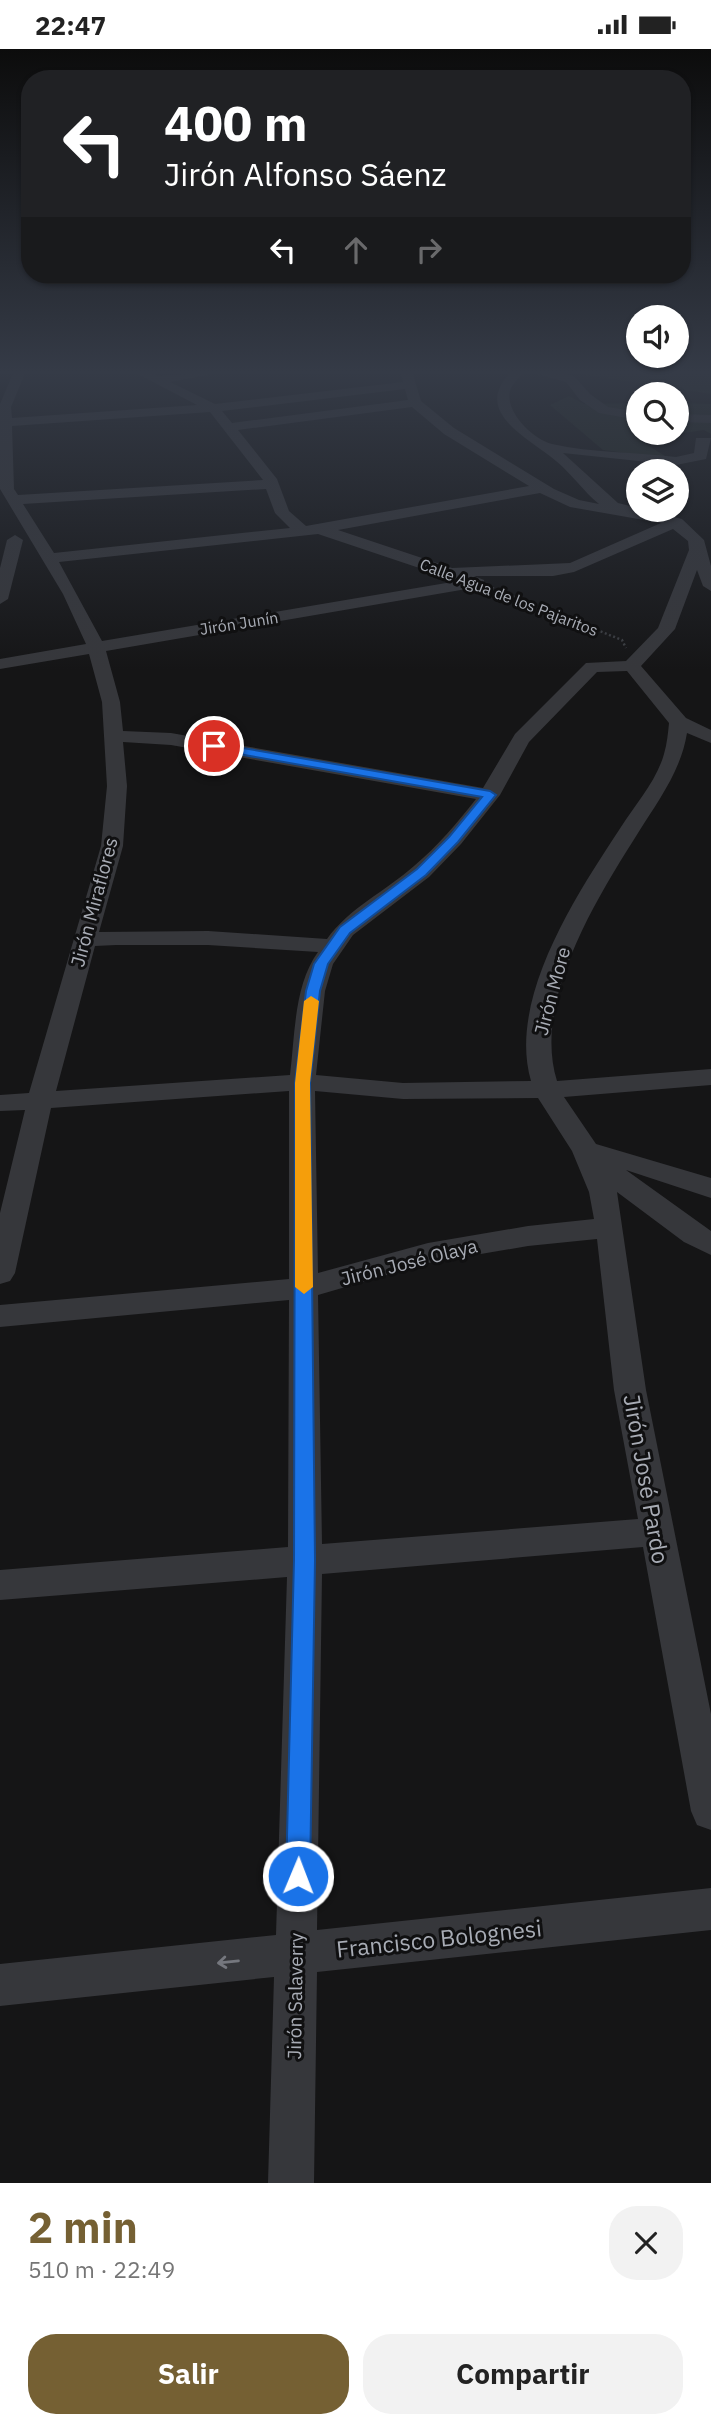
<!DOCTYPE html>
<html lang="es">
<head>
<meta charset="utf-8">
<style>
	:root { --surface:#fff; --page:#f2f2f2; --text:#222; --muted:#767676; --accent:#756033 }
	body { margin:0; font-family:"IBM Plex Sans",sans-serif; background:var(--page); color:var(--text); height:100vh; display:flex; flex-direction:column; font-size:26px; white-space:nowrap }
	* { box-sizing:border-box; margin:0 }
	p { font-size:23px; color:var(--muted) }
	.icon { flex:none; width:38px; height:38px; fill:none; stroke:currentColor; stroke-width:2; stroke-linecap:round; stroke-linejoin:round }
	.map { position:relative; height:2134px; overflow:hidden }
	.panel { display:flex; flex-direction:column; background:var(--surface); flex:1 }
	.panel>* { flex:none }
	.guide { position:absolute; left:21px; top:21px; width:670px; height:214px; border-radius:28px; box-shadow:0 2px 5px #0004; background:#202124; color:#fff; overflow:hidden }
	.tools { position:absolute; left:626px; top:256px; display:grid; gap:14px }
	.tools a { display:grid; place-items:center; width:63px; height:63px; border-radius:50%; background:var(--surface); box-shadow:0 2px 5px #0004; font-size:35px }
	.pin { position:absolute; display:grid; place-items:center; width:60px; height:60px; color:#fff; margin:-30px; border:4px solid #fff; border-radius:50%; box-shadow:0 2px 7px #0007 }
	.me { position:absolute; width:77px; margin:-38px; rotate:1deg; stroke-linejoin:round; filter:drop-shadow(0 0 5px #0008) }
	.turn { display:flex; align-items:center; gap:24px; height:147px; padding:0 28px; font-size:32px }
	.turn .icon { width:91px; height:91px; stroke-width:2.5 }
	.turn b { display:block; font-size:49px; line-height:60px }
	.lanes { display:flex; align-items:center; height:66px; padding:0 28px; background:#0003; justify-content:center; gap:35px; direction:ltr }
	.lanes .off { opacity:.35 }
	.round { display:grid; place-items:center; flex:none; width:74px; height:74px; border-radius:28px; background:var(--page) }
	.head { display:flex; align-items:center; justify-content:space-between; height:119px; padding:0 28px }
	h1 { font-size:42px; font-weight:800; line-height:52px; color:var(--accent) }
	.action { display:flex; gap:14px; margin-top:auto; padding:14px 28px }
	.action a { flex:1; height:80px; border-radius:28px; background:var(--accent); color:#fff; font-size:28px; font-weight:800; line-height:80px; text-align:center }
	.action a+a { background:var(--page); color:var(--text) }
	.status { display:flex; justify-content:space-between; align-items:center; height:49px; padding:0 35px; background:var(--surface); direction:ltr }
	.status svg { height:19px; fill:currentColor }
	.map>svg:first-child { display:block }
</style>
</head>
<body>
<div class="status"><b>22:47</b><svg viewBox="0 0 49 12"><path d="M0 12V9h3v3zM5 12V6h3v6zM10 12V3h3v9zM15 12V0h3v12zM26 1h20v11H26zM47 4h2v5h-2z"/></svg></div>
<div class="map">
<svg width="711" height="2134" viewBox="0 0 711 2134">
	<rect width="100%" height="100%" fill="#151516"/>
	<g fill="#212822">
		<polygon points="575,322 711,322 711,345 573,324"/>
		<polygon points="569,347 584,355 639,354 639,383 677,383 677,354 711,355 711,385 704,381 639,391 670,410 603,401 550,356"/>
	</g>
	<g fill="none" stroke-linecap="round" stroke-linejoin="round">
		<polyline stroke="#3c3e42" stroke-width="2.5" stroke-dasharray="2 2.5" stroke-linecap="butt" points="492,539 622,591 626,599"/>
		<g fill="#36373b" fill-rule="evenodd">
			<path d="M14,322h12l-15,36 1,11 185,-13 -65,-34h16l10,5 70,-5 -58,11 45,22 188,-22 -3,-11h12l9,30 33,27 100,61 25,11 20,4c-16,-13 -27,-30 -43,-43 -28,-24 -86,-49 -44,-90h13c-4,6 -11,11 -14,17 -9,21 21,51 41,56 40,9 84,8 124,13l18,-4 2,-15h15l-5,21 -30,6 -113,-12 55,50 64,16 22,21 7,26v25l-8,-5 -6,-16 -22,59 -34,37 45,52 25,12v13l-24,-10c-6,38 -29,68 -49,100 -41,65 -106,168 -81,248l154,-12v16l-147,12 32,47 115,34v20l-85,-28 85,61v24l-27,-13 -67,-50 29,198 65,324v116l-14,-5 -6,-14 -48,-264 -321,27 -5,356 394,-42v42l-394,42 -3,211h-46l6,-206 -274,29v-42l276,-29 11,-358 -287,23v-30l288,-23 1,-247 -289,27v-22l289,-26v-188l-238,17 -36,165 -5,8 -10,3v-71l25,-103 -25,1v-16l29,-2 72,-247 6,-60 -5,-84 -13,-48 -89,15v-10l86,-15 -23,-50 -63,-105v-85zM405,340l3,11 -176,23 -10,-12zM412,358l32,27 85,52 -223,40 -17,-15 -12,-32 -39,-49zM210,363l53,68 -245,15 -4,-6 -2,-63zM266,440l9,24 15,15 -236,25 -31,-49zM540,444l30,14 91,16 -91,40 -118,5 -114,-38zM673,480l15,12 1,9 -31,78 -32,33 -40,2 -71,71 -32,54 -312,-55 -48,-2 -3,-29 -14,-51 378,-65v-6l-10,-4h79l21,-4zM318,485l140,47 -356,60 -43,-79zM627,622l42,52c-1,10 -2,21 -5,31 -7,26 -29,51 -43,73 -44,67 -114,172 -90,254l-128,2 -87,-8 9,-84 8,-27 20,-29 76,-58 32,-33 39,-49 29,-53 68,-70zM123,693l48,3 305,54c-19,24 -38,47 -62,67 -28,25 -65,42 -87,73l-119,-8 -109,1 24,-86 4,-60zM116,896h92l110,7c-24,33 -23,83 -28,123l-234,16 39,-145zM315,1042l88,8 135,-1 34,53 17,41 5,27 -66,7 -100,17 -110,30zM597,1190l17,151 24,129 -316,25 -4,-249 110,-32 100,-17z"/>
			<polygon points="526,322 551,322 574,327 590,345 608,358 639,363 639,371 599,364 580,351 566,333"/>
			<polygon points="677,365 711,366 711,374 677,373"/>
			<polygon points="15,486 23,491 8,550 0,555 0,519 7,491"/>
		</g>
	</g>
	<defs><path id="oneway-shaft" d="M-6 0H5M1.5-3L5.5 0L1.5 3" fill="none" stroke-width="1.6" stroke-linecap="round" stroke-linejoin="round" transform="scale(1.75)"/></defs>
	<use stroke="#75777e" href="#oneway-shaft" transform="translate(228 1913) rotate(174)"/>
	<linearGradient id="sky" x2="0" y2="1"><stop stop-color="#0c0c0c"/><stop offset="0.52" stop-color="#353b47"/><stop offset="1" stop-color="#353b47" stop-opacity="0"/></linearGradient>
	<rect width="711" height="621" fill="url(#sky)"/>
	<polygon fill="#1a73e8" stroke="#114b97" stroke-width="2" points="214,694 490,742 496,746 458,793 426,826 350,884 328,915 320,942 310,1034 315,1511 310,1827 307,1835 298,1839 289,1835 286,1827 294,1511 295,1034 306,942 314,915 340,878 417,820 449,788 482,748 210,700 208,697"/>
	<polygon fill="#f59e0b" points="311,947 319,952 310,1034 313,1238 304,1245 295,1238 295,1034 304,952"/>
	<g text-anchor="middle" stroke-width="6" stroke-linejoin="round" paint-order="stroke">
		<g font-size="16" fill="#a8acb5" stroke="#101011">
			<text transform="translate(509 548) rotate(21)" y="6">Calle Agua de los Pajaritos</text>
			<text transform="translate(239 574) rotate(-9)" y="6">Jirón Junín</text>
		</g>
		<g font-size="19" fill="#a8acb5" stroke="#101011">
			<text transform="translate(94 853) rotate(-75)" y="7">Jirón Miraflores</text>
			<text transform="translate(552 942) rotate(-75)" y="7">Jirón More</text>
			<text transform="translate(409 1213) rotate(-14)" y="7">Jirón José Olaya</text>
			<text transform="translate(295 1947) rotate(-89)" y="7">Jirón Salaverry</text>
		</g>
		<g font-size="23" fill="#a8acb5" stroke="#101011">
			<text transform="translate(646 1430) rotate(80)" y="8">Jirón José Pardo</text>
			<text transform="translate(439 1890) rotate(-6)" y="8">Francisco Bolognesi</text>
		</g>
	</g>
</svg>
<div class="tools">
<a><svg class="icon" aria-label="sound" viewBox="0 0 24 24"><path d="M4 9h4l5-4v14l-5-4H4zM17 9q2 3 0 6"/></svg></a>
<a><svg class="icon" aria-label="search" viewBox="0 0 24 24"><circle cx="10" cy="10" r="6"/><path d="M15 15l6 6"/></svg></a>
<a><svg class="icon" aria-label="layers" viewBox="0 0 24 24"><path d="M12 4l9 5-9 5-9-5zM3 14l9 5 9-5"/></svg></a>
</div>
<div class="pin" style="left:214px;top:697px;background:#d93025"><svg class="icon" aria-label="arrive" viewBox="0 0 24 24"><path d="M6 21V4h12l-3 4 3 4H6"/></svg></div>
<svg class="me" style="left:298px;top:1827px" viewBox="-20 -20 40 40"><circle r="17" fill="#1a73e8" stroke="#fff" stroke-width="3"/><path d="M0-11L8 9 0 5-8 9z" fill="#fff"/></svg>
<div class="guide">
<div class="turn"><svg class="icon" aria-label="left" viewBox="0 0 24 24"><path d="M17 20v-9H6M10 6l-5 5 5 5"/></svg><div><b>400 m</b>Jirón Alfonso Sáenz</div></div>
<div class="lanes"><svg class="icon" aria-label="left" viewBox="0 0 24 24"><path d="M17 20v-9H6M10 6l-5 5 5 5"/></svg><svg class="icon off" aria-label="ahead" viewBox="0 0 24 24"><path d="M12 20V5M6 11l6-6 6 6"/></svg><svg class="icon off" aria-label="right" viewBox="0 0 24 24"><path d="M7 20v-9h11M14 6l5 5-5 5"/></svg></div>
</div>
</div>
<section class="panel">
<div class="head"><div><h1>2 min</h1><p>510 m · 22:49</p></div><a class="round"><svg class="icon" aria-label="close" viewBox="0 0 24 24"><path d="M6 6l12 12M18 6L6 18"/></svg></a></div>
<div class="action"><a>Salir</a><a>Compartir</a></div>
</section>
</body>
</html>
